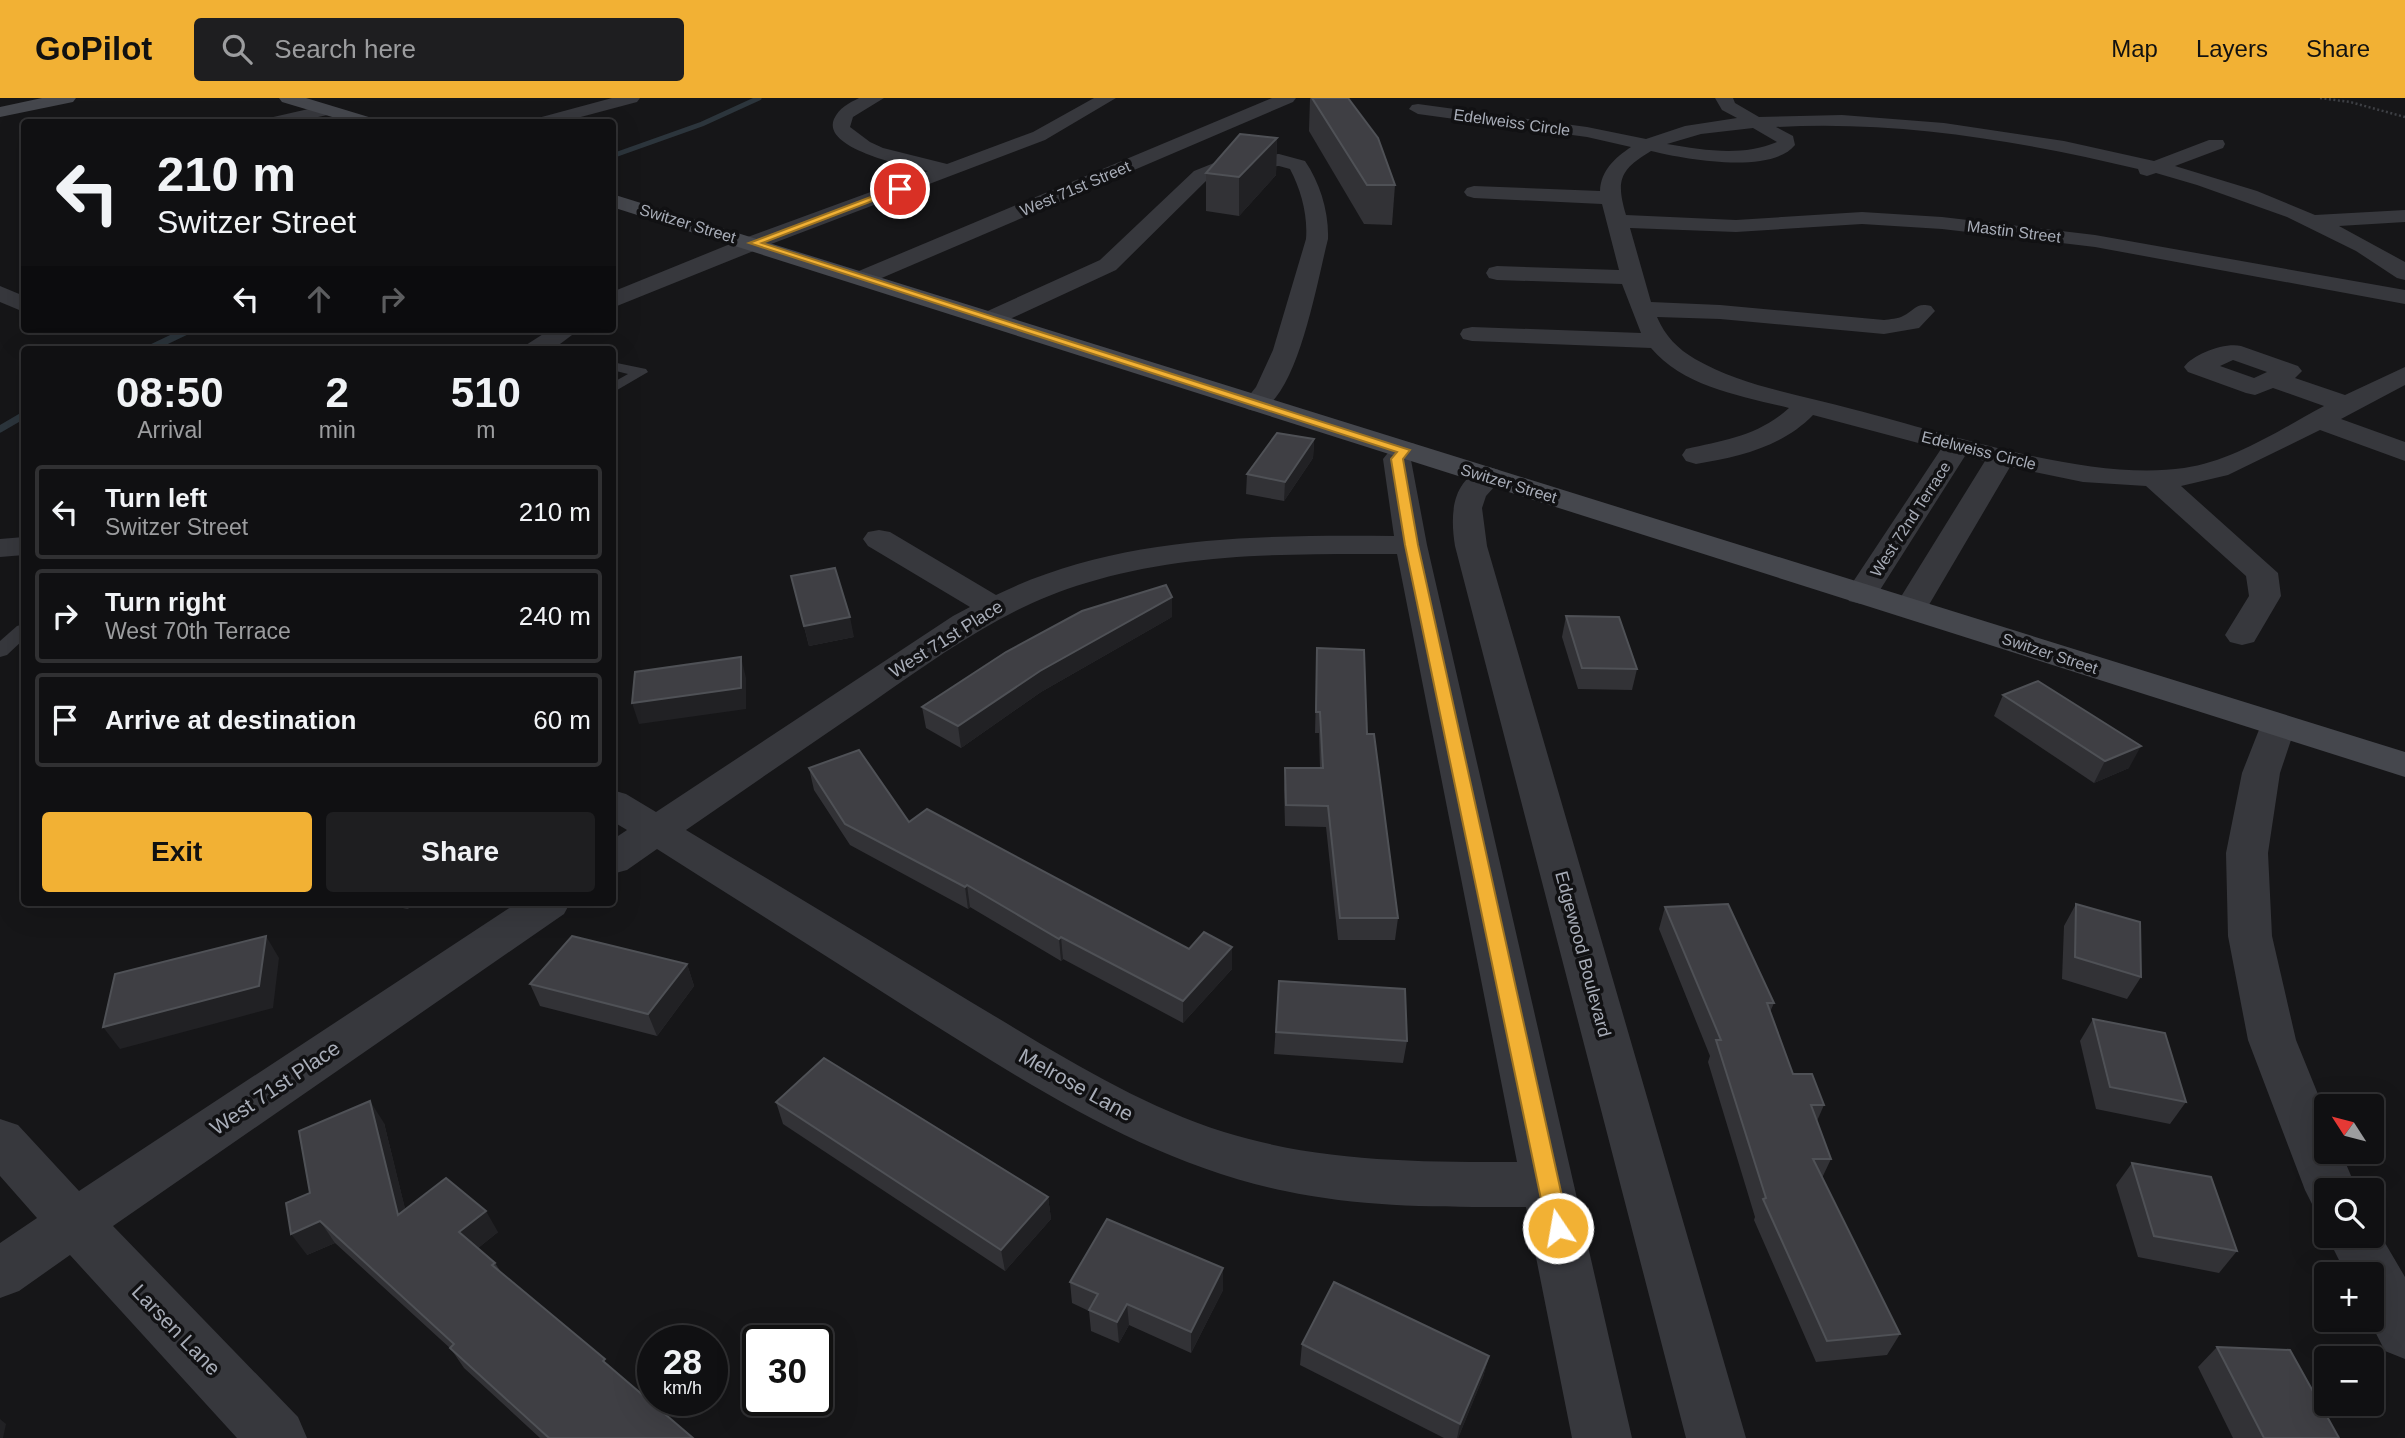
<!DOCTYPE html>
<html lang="en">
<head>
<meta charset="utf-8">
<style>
	:root { --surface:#101012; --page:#1e1e20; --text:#f1f3f6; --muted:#9c9d9f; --line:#303032; --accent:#f2b134 }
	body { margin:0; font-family:Arial,sans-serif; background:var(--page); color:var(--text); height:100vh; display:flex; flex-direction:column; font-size:26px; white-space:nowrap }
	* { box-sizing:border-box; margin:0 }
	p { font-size:23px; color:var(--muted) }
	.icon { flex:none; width:38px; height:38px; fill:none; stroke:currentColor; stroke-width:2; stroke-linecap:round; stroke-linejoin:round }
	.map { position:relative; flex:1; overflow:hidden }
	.drawer { position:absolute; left:21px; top:248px; width:595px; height:560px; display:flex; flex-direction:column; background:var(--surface); border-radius:7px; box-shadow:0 7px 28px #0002,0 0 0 2px var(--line) }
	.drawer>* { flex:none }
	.guide { position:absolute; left:21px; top:21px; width:595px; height:214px; border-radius:7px; box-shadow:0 7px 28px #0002,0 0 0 2px var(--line); background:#101012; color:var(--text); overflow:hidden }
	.needle { width:46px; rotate:306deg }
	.buttons { position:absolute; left:2314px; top:996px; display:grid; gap:14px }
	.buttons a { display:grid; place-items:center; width:70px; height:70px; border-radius:7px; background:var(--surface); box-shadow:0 7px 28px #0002,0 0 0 2px var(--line); font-size:35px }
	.speed { position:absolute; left:637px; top:1227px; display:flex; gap:14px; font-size:35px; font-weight:700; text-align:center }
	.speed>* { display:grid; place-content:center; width:91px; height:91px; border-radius:50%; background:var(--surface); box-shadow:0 7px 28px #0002,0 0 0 2px var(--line); line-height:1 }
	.speed small { font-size:18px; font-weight:400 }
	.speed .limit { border:4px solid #111; border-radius:10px; background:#fff; color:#111 }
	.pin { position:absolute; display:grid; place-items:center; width:60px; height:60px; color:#fff; margin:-30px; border:4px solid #fff; border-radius:50%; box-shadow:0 2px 7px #0007 }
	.me { position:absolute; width:77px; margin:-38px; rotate:348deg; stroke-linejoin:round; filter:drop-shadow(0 0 5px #0008) }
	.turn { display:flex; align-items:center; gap:24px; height:147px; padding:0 21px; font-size:32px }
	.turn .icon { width:91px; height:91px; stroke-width:2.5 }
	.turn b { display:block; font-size:49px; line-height:60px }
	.lanes { display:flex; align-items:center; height:66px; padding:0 21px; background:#0003; justify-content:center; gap:35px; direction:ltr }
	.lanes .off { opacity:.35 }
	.eta { display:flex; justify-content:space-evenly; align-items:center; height:119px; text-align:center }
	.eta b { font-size:42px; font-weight:800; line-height:49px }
	.button { display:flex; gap:14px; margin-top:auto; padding:14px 21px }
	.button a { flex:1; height:80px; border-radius:7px; background:var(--accent); color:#111; font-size:28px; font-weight:800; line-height:80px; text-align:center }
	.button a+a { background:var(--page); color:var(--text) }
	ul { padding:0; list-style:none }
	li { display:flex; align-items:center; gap:21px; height:94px; margin:0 14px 10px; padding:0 7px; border:4px solid var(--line); border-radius:7px }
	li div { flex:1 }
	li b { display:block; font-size:26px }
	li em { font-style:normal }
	header { display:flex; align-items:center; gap:42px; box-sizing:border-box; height:98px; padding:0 35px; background:var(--accent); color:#111 }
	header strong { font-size:33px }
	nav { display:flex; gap:38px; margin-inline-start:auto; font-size:24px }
	.search { width:490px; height:63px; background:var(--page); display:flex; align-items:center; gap:18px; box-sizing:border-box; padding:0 24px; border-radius:7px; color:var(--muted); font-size:26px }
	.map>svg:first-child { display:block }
</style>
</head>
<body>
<header>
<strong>GoPilot</strong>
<div class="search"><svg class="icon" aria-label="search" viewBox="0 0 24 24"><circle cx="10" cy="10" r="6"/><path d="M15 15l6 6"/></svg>Search here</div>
<nav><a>Map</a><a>Layers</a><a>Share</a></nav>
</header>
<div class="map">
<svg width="2405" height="1340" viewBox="0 0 2405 1340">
	<rect width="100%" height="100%" fill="#161618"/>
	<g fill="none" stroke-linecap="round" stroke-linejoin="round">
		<polyline stroke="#2c353c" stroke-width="5" points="612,58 702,26 759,0"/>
		<g stroke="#2c353c" stroke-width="7">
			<polyline points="147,252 191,231"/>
			<polyline points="0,331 24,317"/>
		</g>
		<polyline stroke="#3d3f44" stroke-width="2.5" stroke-dasharray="2 2.5" stroke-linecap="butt" points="2320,0 2350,4 2405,19"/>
		<g fill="#37383d" fill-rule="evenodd">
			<polygon points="612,264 646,271 648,274 612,295 612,285 628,276 612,272"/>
			<polygon points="24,526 24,541 7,557 0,559 0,543 17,528"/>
		</g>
		<g fill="#37383d" fill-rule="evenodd">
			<polygon points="612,0 640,0 637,4 562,24 535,24 538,20"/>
			<path d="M859,0h25l-31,19 -3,10 20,15 13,6 64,16 86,-32 61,-34h22l-71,42 -284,108 -149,60v-16l133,-54 183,-67c-19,-4 -107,-22 -94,-52 5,-11 15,-16 25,-21z"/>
			<polygon points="1272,0 1296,0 1293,4 870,185 854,185 851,180 854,175"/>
			<path d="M1715,0h18l2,5 24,14 83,-2 102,8 120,18 90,20 55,-21h14l2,4 -2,4 -48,18 82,25 58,24 90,-5v12l-66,4 66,36v18l-8,-2 -41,-27 -69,-34 -90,-32 -41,-12 -9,3 -7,-2 -2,-5c-117,-28 -241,-49 -362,-42l17,9 2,9c-24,30 -111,14 -144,6 -32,19 -35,30 -25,64l110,5 126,-8 80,5 153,18 310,55v14l-310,-57 -153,-18 -80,-5 -126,8 -106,-4 21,74 69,3 164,15c6,-1 14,-1 19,-4 12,-6 13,-14 28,-10l4,5 -16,17 -35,6 -164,-15 -63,-2c8,19 21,32 38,42 47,27 105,36 157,50 94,24 236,73 332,59 50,-7 97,-39 140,-62l-51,-18 -18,7 -9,-2 -58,-21 -4,-5c9,-13 41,-25 57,-21l57,20 4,5 -7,7 50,17 60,-28v18l-64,34 64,23v19l-85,-31 -92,45 -47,11 97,87 3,23 -27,46 -12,3 -12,-3 -5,-7 24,-39 -3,-20 -100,-90 -63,-4 -73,-15 -87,148 -12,3 -12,-3 -5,-7 91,-147 -20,-5 -92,145 -12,3 -12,-3 -4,-7 96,-145 -128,-34c-31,32 -74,42 -117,49l-10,-3 -4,-6 4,-6c38,-9 72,-13 103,-41 -48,-12 -105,-21 -138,-60l-179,-7 -9,-2 -3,-5 3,-5 9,-2 169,6 -19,-49 -125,-4 -8,-2 -3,-5 3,-5 8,-2 122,4 -17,-66 -128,-6 -7,-2 -3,-4 3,-4 7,-2 126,5c1,-21 15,-33 31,-44l-44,-10 -169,-23 -9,-5 3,-4 6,-1 169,23 59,12 39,-13 52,-8 -15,-8zM1753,30l24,14c-36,15 -73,8 -110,2l34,-10zM2233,262l34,12 -13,6 -34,-12z"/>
			<polygon points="326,7 335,12 332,16 295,24 266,24 269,20"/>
			<path d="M1279,56l26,7c15,22 24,51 23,78 -11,43 -27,139 -61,168 -6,5 -13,4 -20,2l-4,-6 13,-16 17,-37 33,-111c2,-24 -5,-49 -16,-70l-11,-3 -47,3 -24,10 -92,91 -117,54 -9,2 -9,-2 -3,-5 3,-5 119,-54 94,-89 35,-14z"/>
			<polygon points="0,188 24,198 24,214 0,204"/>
			<polygon points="551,231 580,231 552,252 522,252 526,247"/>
			<path d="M1405,344l10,2 4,6 -8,10 16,85 205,893h-60l-46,-231c-81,0 -162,1 -241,-16 -135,-28 -250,-103 -365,-175 -87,-56 -175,-111 -263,-167l-30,21 -15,4v-34l15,-10 -15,-9v-31l14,4 30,18 297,-196 17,-9 -102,-61 -5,-7 5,-7 11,-2 11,2 106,63c122,-60 265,-60 398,-59l-11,-77 12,-15zM1397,456l120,608c-99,0 -197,0 -293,-30 -91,-29 -172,-82 -253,-130 -95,-58 -190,-115 -285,-172 62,-43 125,-86 188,-129 68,-47 133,-95 212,-118 101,-31 207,-29 311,-29z"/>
			<path d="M1489,369l10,3 5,6 -18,20 -4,12 5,38 259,892h-60l-231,-892c-5,-31 -4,-69 34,-79z"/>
			<polygon points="24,439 24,457 0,459 0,441"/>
			<polygon points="2277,615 2290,619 2296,627 2280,675 2268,755 2272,838 2296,942 2326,1016 2326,1054 2341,1054 2357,1092 2326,1092 2326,1113 2313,1108 2305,1092 2248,942 2228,838 2226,755 2242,675 2264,619"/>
			<polygon points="517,805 570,805 564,816 113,1128 298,1319 307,1340 237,1340 70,1157 19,1193 0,1200 0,1145 37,1120 0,1078 0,1021 18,1027 79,1093"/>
			<polygon points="2371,1121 2405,1179 2405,1261 2385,1253 2369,1222 2371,1222 2371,1176 2346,1176 2327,1138 2371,1138"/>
		</g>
		<g fill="#45474d" fill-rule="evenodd">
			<polygon points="42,0 76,0 73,4 0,19 0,9"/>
			<polygon points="279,0 306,0 372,20 375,24 349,24 282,4"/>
			<polygon points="612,96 2405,654 2405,679 612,109"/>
		</g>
	</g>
	<g fill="#323236">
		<polygon points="1310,0 1348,0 1395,87 1392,127 1364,126 1309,33"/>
		<polygon points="1277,40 1276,77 1239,118 1206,113 1206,75"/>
		<polygon points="1314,341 1313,360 1284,403 1246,396 1247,376"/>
		<polygon points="791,478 854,539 809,548"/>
		<polygon points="1566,518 1637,571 1632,592 1578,591 1562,539"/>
		<polygon points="1172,519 1041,594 961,650 926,630 922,609"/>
		<polygon points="1317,550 1367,636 1398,820 1395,842 1338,842 1326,729 1285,728 1284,691 1285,670 1320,670 1319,635 1315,635"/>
		<polygon points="2003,597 2129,670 2094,685 1994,618"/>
		<polygon points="809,670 909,724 1189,851 1232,849 1232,871 1183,925 1063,861 1061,863 970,809 968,811 850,747 814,692"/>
		<polygon points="376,805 413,805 408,811"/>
		<polygon points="2076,806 2141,879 2127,901 2062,881 2064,828"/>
		<polygon points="1665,809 1774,905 1770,914 1793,976 1824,1007 1817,1023 1831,1061 1822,1080 1900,1236 1887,1257 1816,1264 1754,1122 1755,1119 1708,964 1710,958 1659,831"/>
		<polygon points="687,866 694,888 657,938 540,908 530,886"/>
		<polygon points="1279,883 1407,943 1403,965 1274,956"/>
		<polygon points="2093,921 2186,1004 2170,1026 2096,1011 2080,943"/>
		<polygon points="776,1004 1048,1099 1051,1121 1005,1173 783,1026"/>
		<polygon points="384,1025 405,1111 498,1134 478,1150 495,1165 501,1174 693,1340 540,1340 464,1270 451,1251 335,1145 307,1157 310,1095"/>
		<polygon points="2132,1065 2237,1153 2219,1175 2138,1159 2116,1087"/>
		<polygon points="1223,1170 1223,1192 1191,1255 1129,1227 1119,1245 1091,1233 1089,1213 1072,1205 1070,1184"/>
		<polygon points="1302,1246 1489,1258 1483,1279 1458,1340 1444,1340 1300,1267"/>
		<polygon points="2217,1249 2339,1340 2233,1340 2198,1269"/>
	</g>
	<g fill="#212124">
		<polygon points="1277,40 1276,77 1239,118 1239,79"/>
		<polygon points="1314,341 1313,360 1284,403 1285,384"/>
		<polygon points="1172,499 1172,519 1041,594 961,650 958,628 1040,573"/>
		<polygon points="850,519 854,539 809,548 804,528"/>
		<polygon points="741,559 746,580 746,611 639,626 632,605"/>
		<polygon points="2141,648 2129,670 2094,685 2105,663"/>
		<polygon points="967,787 970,809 968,811 965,789"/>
		<polygon points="405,805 413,805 408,811"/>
		<polygon points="266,838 279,860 273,910 120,951 103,929"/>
		<polygon points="1061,839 1063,861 1061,863 1059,841"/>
		<polygon points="1232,849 1232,871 1183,925 1183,903"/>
		<polygon points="687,866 694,888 657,938 648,916"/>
		<polygon points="370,1003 384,1025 412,1139 398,1117"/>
		<polygon points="1048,1099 1051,1121 1005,1173 1001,1152"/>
		<polygon points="486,1113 498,1134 472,1155 459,1134"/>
		<polygon points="320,1123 335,1145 307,1157 291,1136"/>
		<polygon points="1223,1170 1223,1192 1191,1255 1191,1234"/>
		<polygon points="1127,1206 1129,1227 1119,1245 1117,1224"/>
		<polygon points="1489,1258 1483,1279 1458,1340 1457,1340 1460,1326"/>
		<polygon points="0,1321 6,1326 3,1340 0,1340"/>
	</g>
	<g fill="#3f3f44" stroke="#4f5156" stroke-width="2">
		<polygon points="1312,0 1348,0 1378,40 1395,87 1367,87"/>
		<polygon points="1240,36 1277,40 1239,79 1206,75"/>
		<polygon points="1277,335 1314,341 1285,384 1247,376"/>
		<polygon points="835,470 850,519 804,528 791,478"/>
		<polygon points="1166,487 1172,499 1040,573 958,628 922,609 1006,554 1082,513"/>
		<polygon points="1566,518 1619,519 1637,571 1582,570"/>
		<polygon points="1317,550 1364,552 1367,636 1374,636 1398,820 1340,820 1328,708 1286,707 1285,670 1323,670 1320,614 1316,614"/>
		<polygon points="741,559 741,590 632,605 635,574"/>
		<polygon points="2038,583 2141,648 2105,663 2003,597"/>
		<polygon points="859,652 909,724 927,711 1189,851 1204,834 1232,849 1183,903 1061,839 1059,841 967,787 965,789 845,726 809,670"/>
		<polygon points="1728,806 1774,905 1767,905 1793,976 1812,976 1824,1007 1811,1007 1831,1061 1813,1061 1900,1236 1827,1243 1763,1101 1766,1100 1716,942 1721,942 1665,809"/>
		<polygon points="2076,806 2140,824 2141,879 2075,859"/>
		<polygon points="266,838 259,888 103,929 115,876"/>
		<polygon points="572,838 687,866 648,916 530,886"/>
		<polygon points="1279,883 1405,891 1407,943 1276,934"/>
		<polygon points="2093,921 2165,935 2186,1004 2110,989"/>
		<polygon points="824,960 1048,1099 1001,1152 776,1004"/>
		<polygon points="370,1003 398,1117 446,1080 486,1113 459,1134 495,1165 492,1167 605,1261 603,1263 693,1340 549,1340 450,1250 454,1246 320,1123 291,1136 286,1105 310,1095 299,1033"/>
		<polygon points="2132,1065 2211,1079 2237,1153 2154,1138"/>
		<polygon points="1107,1121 1223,1170 1191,1234 1127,1206 1117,1224 1089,1212 1098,1196 1070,1184"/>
		<polygon points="1334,1184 1489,1258 1460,1326 1302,1246"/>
		<polygon points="2217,1249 2290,1252 2339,1340 2264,1340"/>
	</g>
	<polygon fill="#f2b134" stroke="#9d7322" stroke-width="2" points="897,89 904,91 762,145 1410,352 1403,361 1418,447 1569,1130 1566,1137 1558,1140 1550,1137 1547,1130 1405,447 1391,361 1397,354 749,145"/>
	<g text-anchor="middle" stroke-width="7" stroke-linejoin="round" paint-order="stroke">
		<g font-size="16" fill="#a8adb8" stroke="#111113">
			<text transform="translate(1512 24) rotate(8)" y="6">Edelweiss Circle</text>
			<text transform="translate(1075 90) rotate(-23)" y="6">West 71st Street</text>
			<text transform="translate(688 125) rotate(17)" y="6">Switzer Street</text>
			<text transform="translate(2014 133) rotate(7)" y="6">Mastin Street</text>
			<text transform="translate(1979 352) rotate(14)" y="6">Edelweiss Circle</text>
			<text transform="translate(1509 385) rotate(17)" y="6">Switzer Street</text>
			<text transform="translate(1910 421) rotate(-57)" y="6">West 72nd Terrace</text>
			<text transform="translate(2050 555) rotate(18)" y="6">Switzer Street</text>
		</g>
		<g font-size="18" fill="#a8adb8" stroke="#111113">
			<text transform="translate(946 541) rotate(-32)" y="6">West 71st Place</text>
			<text transform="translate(1583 856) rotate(75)" y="6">Edgewood Boulevard</text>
		</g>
		<g font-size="21" fill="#a8adb8" stroke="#111113">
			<text transform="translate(1076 987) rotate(29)" y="7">Melrose Lane</text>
			<text transform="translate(275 990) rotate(-34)" y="7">West 71st Place</text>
			<text transform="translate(176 1232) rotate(46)" y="7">Larsen Lane</text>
		</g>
	</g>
</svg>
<div class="buttons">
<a><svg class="needle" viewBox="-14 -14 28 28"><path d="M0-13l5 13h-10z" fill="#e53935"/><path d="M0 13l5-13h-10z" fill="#9c9d9f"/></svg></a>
<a><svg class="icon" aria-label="search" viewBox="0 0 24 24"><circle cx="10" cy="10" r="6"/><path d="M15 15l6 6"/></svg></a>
<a>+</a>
<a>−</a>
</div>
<div class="speed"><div>28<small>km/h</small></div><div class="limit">30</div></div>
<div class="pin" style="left:900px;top:91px;background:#d93025"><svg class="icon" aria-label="arrive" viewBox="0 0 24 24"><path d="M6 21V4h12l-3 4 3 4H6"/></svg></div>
<svg class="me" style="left:1558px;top:1130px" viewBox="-20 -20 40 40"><circle r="17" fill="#f2b134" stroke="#fff" stroke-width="3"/><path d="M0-11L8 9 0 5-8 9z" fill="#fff"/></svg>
<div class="guide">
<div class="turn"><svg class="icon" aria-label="left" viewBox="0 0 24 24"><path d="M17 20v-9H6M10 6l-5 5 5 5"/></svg><div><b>210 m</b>Switzer Street</div></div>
<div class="lanes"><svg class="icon" aria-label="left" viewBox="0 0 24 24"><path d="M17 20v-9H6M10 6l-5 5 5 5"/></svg><svg class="icon off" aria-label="ahead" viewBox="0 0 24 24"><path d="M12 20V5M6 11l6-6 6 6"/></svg><svg class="icon off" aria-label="right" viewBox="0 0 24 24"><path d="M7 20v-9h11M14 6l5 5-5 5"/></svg></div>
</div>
<section class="drawer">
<div class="eta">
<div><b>08:50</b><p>Arrival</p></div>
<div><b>2</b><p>min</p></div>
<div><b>510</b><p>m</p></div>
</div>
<ul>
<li><svg class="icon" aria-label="left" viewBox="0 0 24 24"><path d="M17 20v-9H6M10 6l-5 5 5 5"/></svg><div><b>Turn left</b><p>Switzer Street</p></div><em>210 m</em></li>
<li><svg class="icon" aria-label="right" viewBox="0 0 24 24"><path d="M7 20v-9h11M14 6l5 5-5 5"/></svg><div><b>Turn right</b><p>West 70th Terrace</p></div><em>240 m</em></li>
<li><svg class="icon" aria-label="arrive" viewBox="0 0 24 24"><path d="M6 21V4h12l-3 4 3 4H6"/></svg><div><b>Arrive at destination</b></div><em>60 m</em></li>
</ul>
<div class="button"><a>Exit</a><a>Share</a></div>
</section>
</div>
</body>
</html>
